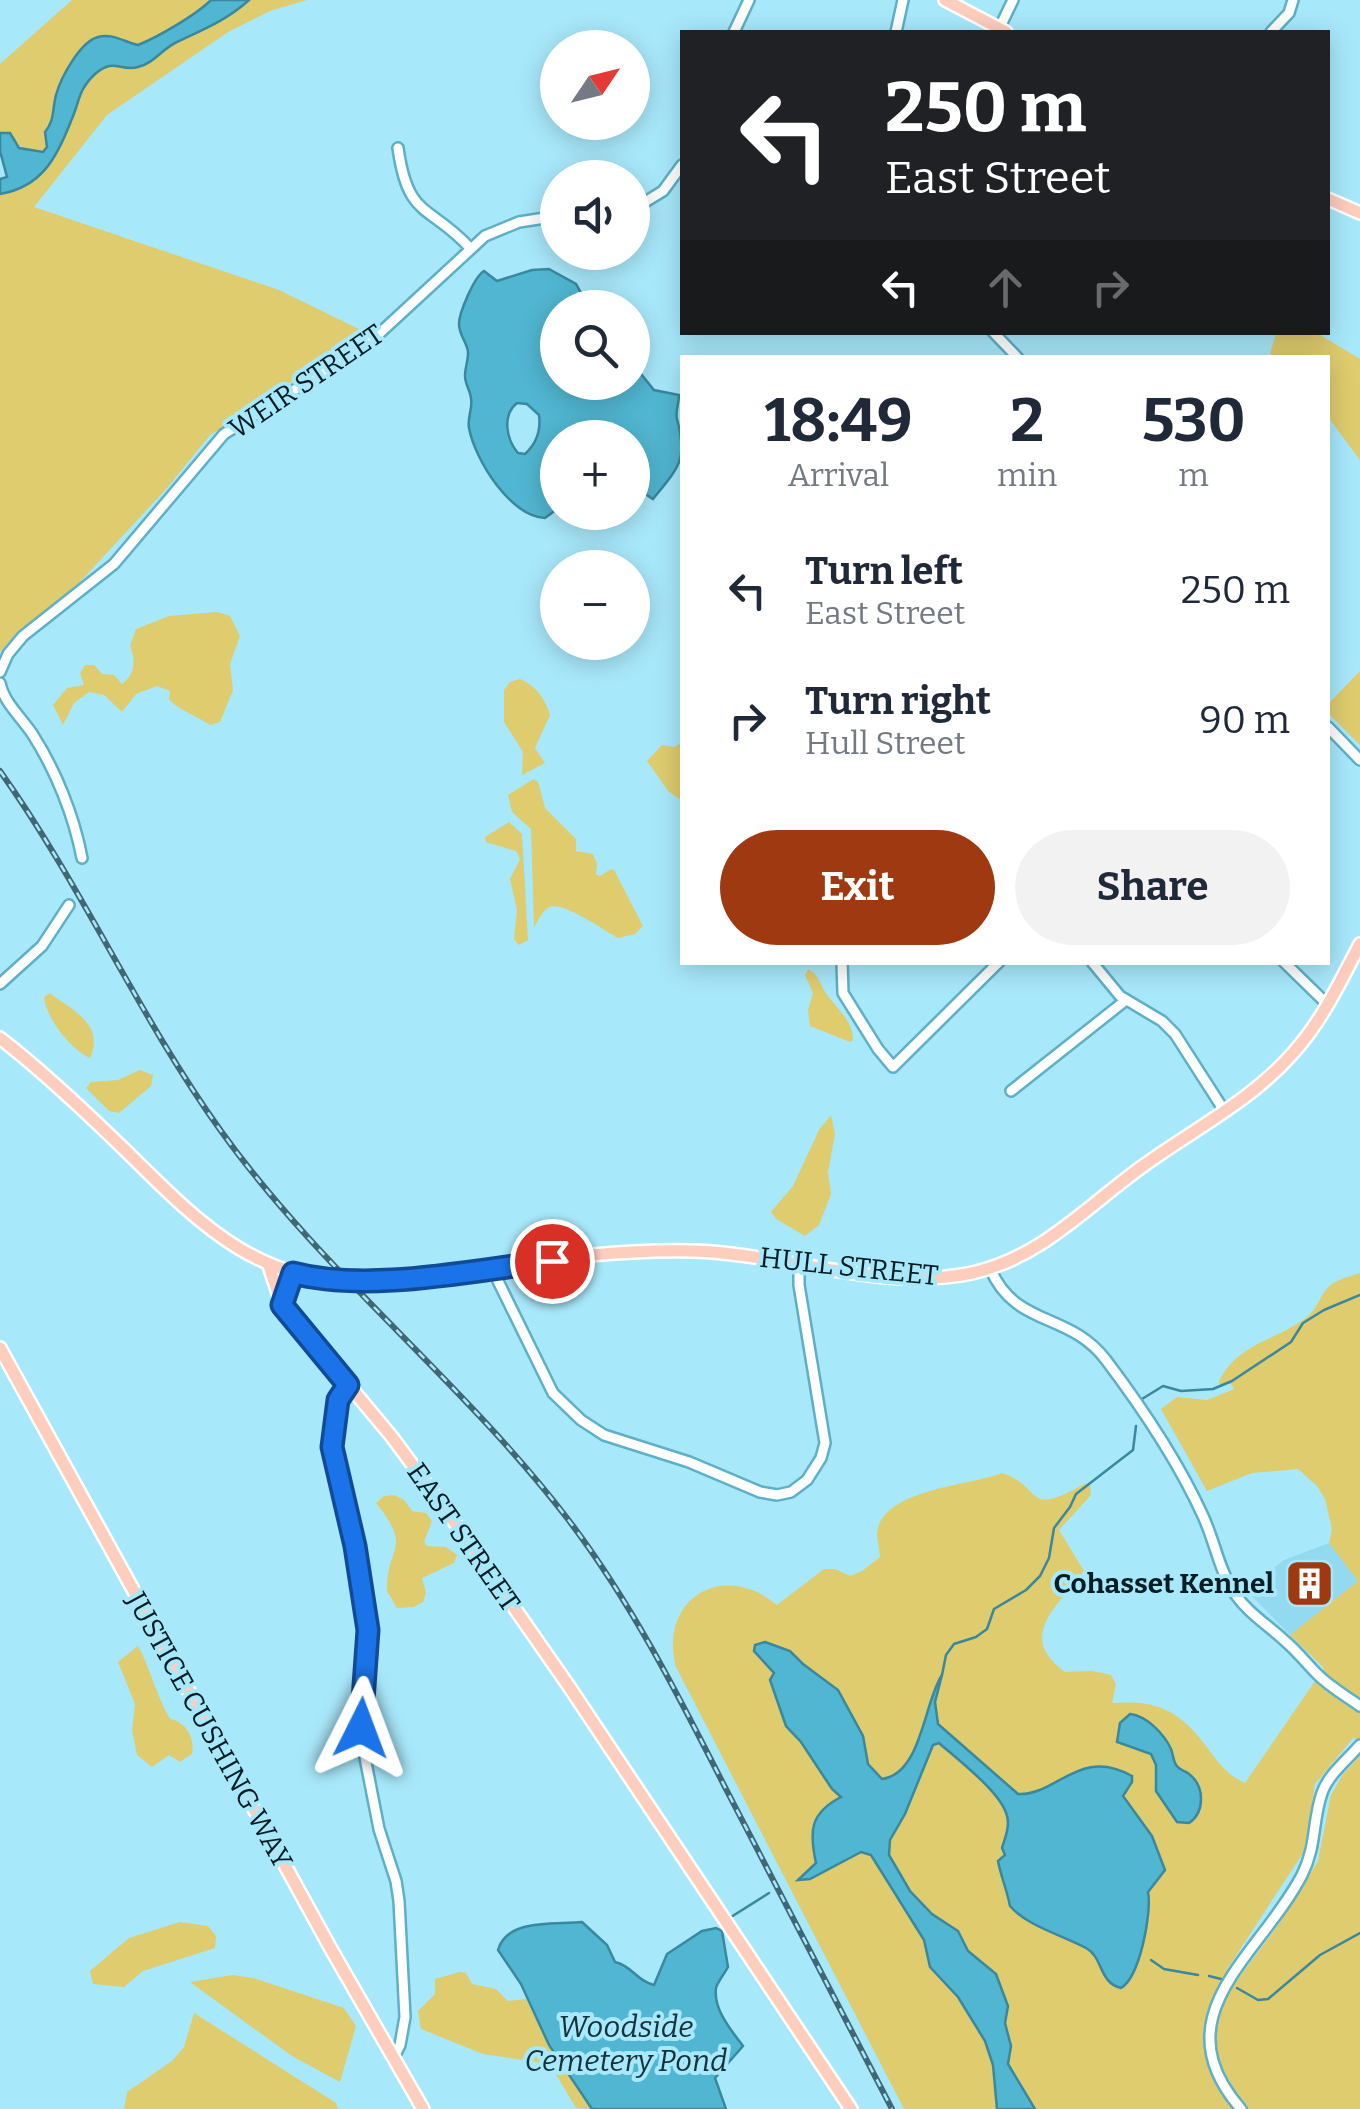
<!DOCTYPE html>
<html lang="en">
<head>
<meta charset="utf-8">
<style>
	:root { --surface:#fff; --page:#f2f2f3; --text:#1f2937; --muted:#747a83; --accent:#9f3911 }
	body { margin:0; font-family:Bitter,serif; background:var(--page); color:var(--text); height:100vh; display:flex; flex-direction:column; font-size:38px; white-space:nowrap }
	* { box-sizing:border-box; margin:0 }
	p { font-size:32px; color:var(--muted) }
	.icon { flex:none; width:55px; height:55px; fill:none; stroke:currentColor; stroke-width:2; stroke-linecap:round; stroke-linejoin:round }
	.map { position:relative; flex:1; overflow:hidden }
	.sheet { position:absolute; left:680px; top:355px; width:650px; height:610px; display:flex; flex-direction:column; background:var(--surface); border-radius:0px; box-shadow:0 5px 25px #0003 }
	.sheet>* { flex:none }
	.top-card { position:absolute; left:680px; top:30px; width:650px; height:305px; border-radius:0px; box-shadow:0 5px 25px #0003; background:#202124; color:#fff; overflow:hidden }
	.needle { width:65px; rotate:55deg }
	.controls { position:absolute; left:540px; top:30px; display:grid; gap:20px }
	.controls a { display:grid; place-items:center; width:110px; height:110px; border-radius:50%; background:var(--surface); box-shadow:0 5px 25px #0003; font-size:50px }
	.pin { position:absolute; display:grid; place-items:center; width:85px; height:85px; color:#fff; margin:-42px; border:5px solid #fff; border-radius:50%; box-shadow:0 2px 10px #0007 }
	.me { position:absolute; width:110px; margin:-55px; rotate:3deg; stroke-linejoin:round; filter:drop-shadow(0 0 8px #0008) }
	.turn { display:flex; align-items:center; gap:35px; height:210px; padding:0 40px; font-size:45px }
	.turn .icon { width:130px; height:130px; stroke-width:2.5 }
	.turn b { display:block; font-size:70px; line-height:85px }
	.lanes { display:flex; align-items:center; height:95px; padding:0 40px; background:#0003; justify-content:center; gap:50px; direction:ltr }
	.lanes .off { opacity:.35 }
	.eta { display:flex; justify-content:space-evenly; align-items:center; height:170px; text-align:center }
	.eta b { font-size:60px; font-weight:700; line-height:70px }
	.action { display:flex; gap:20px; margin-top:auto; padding:20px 40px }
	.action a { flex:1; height:115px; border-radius:60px; background:var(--accent); color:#fff; font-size:40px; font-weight:700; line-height:115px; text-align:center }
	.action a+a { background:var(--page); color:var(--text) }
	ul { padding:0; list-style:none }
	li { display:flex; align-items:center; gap:30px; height:130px; padding:0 40px }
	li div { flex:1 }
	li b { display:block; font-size:38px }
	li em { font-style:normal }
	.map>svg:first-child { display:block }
</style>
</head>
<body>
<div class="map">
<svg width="1360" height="2109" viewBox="0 0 1360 2109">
	<rect width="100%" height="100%" fill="#a8e8fb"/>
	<polygon fill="#93d9ef" points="1329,1543 1358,1581 1290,1635 1246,1590 1284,1560"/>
	<g fill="#decc6e">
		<path d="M72,0h139c-17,16 -51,36 -74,45l-19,-8c-31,14 -52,22 -62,58 -4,15 -1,25 -11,37l2,15 -8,6c-15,-3 -20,-6 -29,-19l-10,-1v-69z"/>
		<path d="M249,0h58l-37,11 -42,21 -121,83 -73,92 245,83 88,43 -71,45 -38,29 -48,28 -43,53 -102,110 -46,32 -19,22v-458c42,-7 56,-37 71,-72 9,-21 4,-29 24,-47 16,-15 32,-6 50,-12 12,-4 21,-16 32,-21 27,-13 50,-22 72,-42z"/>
		<polygon points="1276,333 1317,333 1360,359 1360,460 1328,417 1328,358 1273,357 1270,354"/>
		<path d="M217,612l13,4 10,20 -10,28 3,26 -13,32 -10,3c-11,-8 -35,-17 -41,-26l1,-8 -13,-5 -21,8 -14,18 -18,-17 -15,-3 -15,11 -11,22 -10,-20 14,-17 17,-3 -4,-12 5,-8h9l8,9 12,1 8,9c13,-9 14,-24 8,-38l6,-17 33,-13z"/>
		<polygon points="1360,671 1360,745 1328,713 1328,704"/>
		<path d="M520,679c16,7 25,19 30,36l-15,33 10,15 -23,12 1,-23 -19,-30v-32l6,-8z"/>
		<polygon points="682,742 682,801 669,792 647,761 662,745 675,747"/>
		<path d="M534,779l4,3 7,26 31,31v12l17,3 4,10 -1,10 4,2 11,-7 3,1 29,56 -8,8 -17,4c-15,-8 -54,-37 -69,-31 -6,3 -12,15 -15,21l-3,-99 -19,-17 -4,-17z"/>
		<polygon points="509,822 522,834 528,940 519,945 514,939 517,910 510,879 520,859 516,851 486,842 485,837"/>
		<path d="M808,969c12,6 12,17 20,27 10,14 25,25 25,44l-3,2 -40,-16 -2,-16 5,-17 -8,-18z"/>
		<path d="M50,993c23,18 55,31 40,65 -19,-9 -44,-39 -46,-61z"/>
		<polygon points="140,1070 153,1075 151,1086 119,1113 109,1111 86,1088 91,1082 118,1080"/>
		<polygon points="831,1115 835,1134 828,1172 831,1194 819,1225 805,1236 776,1219 771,1212 793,1186 819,1130"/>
		<path d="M1360,1273v471l-6,-7 -39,47 -10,66 -79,121 11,9 42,-56 39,-63 13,-66 12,-21 17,-18v353h-456l-228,-442c-18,-67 46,-108 101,-62l47,-36h11l15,7 12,-5 18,-14c0,-7 -3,-16 -3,-24 5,-44 92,-47 125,-60 42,13 21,46 82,11l6,1 1,10 -32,35 25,41c-23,32 -70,65 -19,101l27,-1 19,4 5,9 -4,19c45,-3 67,7 94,43 13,17 19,28 39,37l79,-115 -34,-33 68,-54 -29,-38 3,-14 -7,-30 -8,-13 -19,-17 -46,4 -45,18 -46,-82 16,-12 30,3 27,-11 -3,-5h-12v-3c20,-39 57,-40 88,-64 9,-8 12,-17 18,-26 7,-11 24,-14 35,-18z"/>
		<path d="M394,1495l10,5 8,11 14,2 6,8 -8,21 3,4 19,1 11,8 -3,8 -32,15 4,15 -3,9 -10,5 -16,1 -10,-17c-1,-46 27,-41 -11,-88l8,-7z"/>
		<path d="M138,1646c13,24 18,49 32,73 17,3 25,20 22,35l-12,8 -11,-7 -17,12 -15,-12 -5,-25 3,-26 -17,-42z"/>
		<polygon points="180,1922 208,1926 216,1936 215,1948 143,1971 124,1987 93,1984 90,1971 129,1938"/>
		<polygon points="460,1972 466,1973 472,1984 496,1989 508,2001 526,1999 549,2045 592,2109 576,2108 554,2071 543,2063 483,2054 421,2029 418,2011 435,1994 435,1979"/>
		<polygon points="232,1975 253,1978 344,2008 356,2026 340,2082 292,2056 190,1982"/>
		<polygon points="194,2013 336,2103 338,2109 124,2109 127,2092 172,2061 184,2047"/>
	</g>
	<g fill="#51b6d1" stroke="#3a889d" stroke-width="2.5" fill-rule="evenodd">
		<path d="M211,0h38c-22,20 -45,29 -72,42 -14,6 -24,22 -39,25 -18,5 -24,-10 -43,7 -18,17 -15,28 -24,47 -14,36 -29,66 -71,73v-15l7,-2 -7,-26v-18h10l9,15 24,4 4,-5 -2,-15c10,-12 7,-22 11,-37 5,-18 24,-53 42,-58 15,-4 26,5 40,8 20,-8 58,-30 73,-45z"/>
		<path d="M549,269l27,15 13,23 -31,1v74h74l1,-18 21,26 25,5c0,8 -4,17 -2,24 11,41 2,48 -24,80l-20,-13 -1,-48h-74l-1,71 -12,9c-35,-2 -70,-58 -76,-90 -2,-10 4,-20 2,-30 -1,-8 -6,-14 -6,-22 0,-8 3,-15 3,-23 0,-10 -9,-17 -9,-29 0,-11 15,-47 25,-53l13,10 35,-11zM517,403l10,1 12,11c2,15 -3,29 -14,39l-7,-1c-12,-14 -16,-38 -1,-50z"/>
		<path d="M765,1642l25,9 13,13 35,26 25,46 5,28 14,15c40,-5 42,-78 60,-104l-7,27 3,22 80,70c39,2 61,-48 114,-18v6l-9,14 29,40 13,34 -17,22c4,20 -8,85 -27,96 -22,-5 -18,-31 -35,-40 -24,-13 -59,-22 -76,-42 -3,-16 -9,-29 -12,-45l7,-6 -3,-7c3,-10 8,-22 5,-32 -5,-23 -50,-57 -68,-73l-6,2 -28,69 -15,26 -1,15 21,36 22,23 26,17 10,20 28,23 12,32 -3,17 6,23 -3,18 27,45h-38l-4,-44 -8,-24 -27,-44 -28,-30 -6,-27 -53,-85 -10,-3 -51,27 -12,1 18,-17c-7,-32 -6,-50 25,-66l-9,-8 -31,-47 -15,-16 -16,-46 4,-7 -20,-22 1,-6z"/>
		<path d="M1130,1714c17,2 34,20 41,35 2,5 2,11 5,16 5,7 7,4 13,9 16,12 16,38 0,49l-12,-1 -21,-31v-26l-5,-11 -34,-12 3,-19z"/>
		<path d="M582,1922l25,23 8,17c16,3 23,20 39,23l13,-31 35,-23 14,-3 6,3 6,36c-3,6 -10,14 -12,21 -3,21 15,42 27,58l-28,32 11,31h-134l-43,-64 -28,-61 -23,-34c9,-32 57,-25 84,-28z"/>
	</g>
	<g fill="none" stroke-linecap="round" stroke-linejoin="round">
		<g stroke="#3a889d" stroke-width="2.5">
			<polyline points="1142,1399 1163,1386 1181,1391 1213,1389 1232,1381 1291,1342 1303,1323 1324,1310 1360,1295"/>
			<polyline points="942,1675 946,1655 954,1644 976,1637 987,1629 994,1609 1026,1590 1040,1576 1049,1558 1054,1528 1070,1507 1076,1494 1133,1450 1136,1426"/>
			<polyline points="731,1917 769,1893"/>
			<polyline points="1151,1960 1164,1969 1198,1975"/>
			<polyline points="1209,1976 1221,1979"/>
			<polyline points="1237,1988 1258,2000 1268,1999 1320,1955 1360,1933"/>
		</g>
		<defs>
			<g id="minor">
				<polyline points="999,29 1013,0"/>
				<polyline points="734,32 749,0"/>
				<polyline points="896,32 903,0"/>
				<polyline points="1271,32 1289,13 1293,0"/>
				<path d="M398,148c10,72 32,56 72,100"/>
				<polyline points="632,210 663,191 682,165"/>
				<polyline points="993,332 1018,358"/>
				<polyline points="0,672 8,654 23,636 114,564 224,434 368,344 485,236 519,222 558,216"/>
				<path d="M0,683c4,20 22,35 33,52 23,36 41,81 49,123"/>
				<polyline points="1328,727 1360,760"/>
				<polyline points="842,962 843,993 878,1049 893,1067 999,962"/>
				<polyline points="1092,962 1120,996 1162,1021 1175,1034 1225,1112"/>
				<polyline points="1284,962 1328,1005"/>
				<polyline points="0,984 42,946 69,905"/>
				<polyline points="1011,1091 1126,1000"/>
				<polyline points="496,1267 498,1281 553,1393 581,1420 604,1435 689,1462 760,1492 777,1495 791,1492 807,1480 821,1458 825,1443 799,1285 799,1263"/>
				<path d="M990,1268c25,60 79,43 116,92 37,49 72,101 97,156 12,26 16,54 32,78 14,20 33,31 50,47 12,10 21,22 32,33 13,13 29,22 43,32"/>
				<polyline points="349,1385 338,1400 332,1447 353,1534 368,1629 361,1737 379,1829 396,1881 399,1901 405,2017 400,2045 393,2059"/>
				<path d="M1241,2109c-82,-94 19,-153 61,-234 15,-30 10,-53 20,-82 6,-18 25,-33 38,-48"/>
			</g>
			<g id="major">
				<polyline points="945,0 1006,32"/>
				<polyline points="1328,199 1360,213"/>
				<path d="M0,1038c44,34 85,73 125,112 75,74 132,135 246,132 107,-10 216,-34 323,-31 90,3 189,41 278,22 69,-15 115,-67 171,-107 51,-37 108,-65 150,-113 29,-32 47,-71 67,-109"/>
				<polyline points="269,1266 282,1305 392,1437 451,1517 568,1685 851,2109"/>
				<polyline points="282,1305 293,1273"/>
				<polyline points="0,1348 331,1949 423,2109"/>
			</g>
		</defs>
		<use href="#minor" stroke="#5db0c7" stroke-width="14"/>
		<use href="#major" stroke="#fff" stroke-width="16"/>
		<use href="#minor" stroke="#fff" stroke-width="9"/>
		<use href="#major" stroke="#fdcdbe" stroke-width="11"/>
		<defs>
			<path id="rail" d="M0,771c82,115 139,246 221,360 101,141 241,250 346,387 65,85 112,179 160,273 55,106 110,212 165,318"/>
		</defs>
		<use href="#rail" stroke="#406874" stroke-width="6"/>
		<use href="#rail" stroke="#a8e8fb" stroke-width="2.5" stroke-dasharray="8" stroke-linecap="butt"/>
	</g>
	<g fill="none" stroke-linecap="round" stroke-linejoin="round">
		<defs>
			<path id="route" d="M361,1728l7,-98 -13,-84 -23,-99 6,-47 10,-15 -66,-80 11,-32c76,20 180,-3 259,-12"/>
		</defs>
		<use href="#route" stroke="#114b97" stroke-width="25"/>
		<use href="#route" stroke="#1a73e8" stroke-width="18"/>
	</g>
	<defs>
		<symbol id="building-square" viewBox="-11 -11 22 22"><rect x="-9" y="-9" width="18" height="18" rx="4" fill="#9f3911" stroke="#a8e8fb"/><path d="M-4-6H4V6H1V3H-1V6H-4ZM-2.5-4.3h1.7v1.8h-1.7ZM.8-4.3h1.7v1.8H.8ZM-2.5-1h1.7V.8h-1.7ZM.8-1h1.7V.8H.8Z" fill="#fff"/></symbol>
	</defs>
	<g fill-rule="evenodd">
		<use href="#building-square" x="1282" y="1556" width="55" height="55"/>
	</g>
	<g text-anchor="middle" stroke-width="8" stroke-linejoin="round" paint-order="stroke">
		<g font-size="28" fill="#031d25" stroke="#a8e8fb">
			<text transform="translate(306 381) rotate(-34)" y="10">WEIR STREET</text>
			<text transform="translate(849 1266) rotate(6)" y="10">HULL STREET</text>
			<text transform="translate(464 1537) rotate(55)" y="10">EAST STREET</text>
			<text transform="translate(210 1730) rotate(61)" y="10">JUSTICE CUSHING WAY</text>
		</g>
		<g font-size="28" font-weight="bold" fill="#031d25" stroke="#a8e8fb" text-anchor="end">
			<text x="1274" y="1593">Cohasset Kennel</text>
		</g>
		<g font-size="30" font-style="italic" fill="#14323b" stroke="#a8e8fb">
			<text x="626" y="2037">Woodside<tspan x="626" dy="34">Cemetery Pond</tspan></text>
		</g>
	</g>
</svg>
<div class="controls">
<a><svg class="needle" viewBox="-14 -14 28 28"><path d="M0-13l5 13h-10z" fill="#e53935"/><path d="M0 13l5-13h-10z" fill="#747a83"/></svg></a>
<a><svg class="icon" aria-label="sound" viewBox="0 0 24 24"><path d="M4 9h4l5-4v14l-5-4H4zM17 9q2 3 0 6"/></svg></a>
<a><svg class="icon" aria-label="search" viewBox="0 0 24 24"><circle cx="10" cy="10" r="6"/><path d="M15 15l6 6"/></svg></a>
<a>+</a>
<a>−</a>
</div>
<div class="pin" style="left:552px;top:1261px;background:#d93025"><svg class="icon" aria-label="arrive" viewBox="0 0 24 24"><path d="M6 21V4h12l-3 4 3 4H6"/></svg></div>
<svg class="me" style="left:361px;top:1728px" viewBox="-20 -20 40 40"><path d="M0-17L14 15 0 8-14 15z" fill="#1a73e8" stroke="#fff" stroke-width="4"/></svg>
<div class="top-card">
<div class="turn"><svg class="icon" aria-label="left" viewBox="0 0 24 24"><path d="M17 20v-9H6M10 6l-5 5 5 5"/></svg><div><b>250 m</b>East Street</div></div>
<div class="lanes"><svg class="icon" aria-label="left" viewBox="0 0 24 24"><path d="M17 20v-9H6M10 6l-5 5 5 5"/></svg><svg class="icon off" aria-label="ahead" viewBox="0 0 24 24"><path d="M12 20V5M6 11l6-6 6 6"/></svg><svg class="icon off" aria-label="right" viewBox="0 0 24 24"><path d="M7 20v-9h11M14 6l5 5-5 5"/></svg></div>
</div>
<section class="sheet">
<div class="eta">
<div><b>18:49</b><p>Arrival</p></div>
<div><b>2</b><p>min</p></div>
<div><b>530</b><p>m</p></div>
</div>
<ul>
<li><svg class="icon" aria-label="left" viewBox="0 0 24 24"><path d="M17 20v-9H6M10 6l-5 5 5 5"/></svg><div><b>Turn left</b><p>East Street</p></div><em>250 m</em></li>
<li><svg class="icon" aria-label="right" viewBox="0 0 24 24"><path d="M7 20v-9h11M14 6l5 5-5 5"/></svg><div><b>Turn right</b><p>Hull Street</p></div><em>90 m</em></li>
</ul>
<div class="action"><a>Exit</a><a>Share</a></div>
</section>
</div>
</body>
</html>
